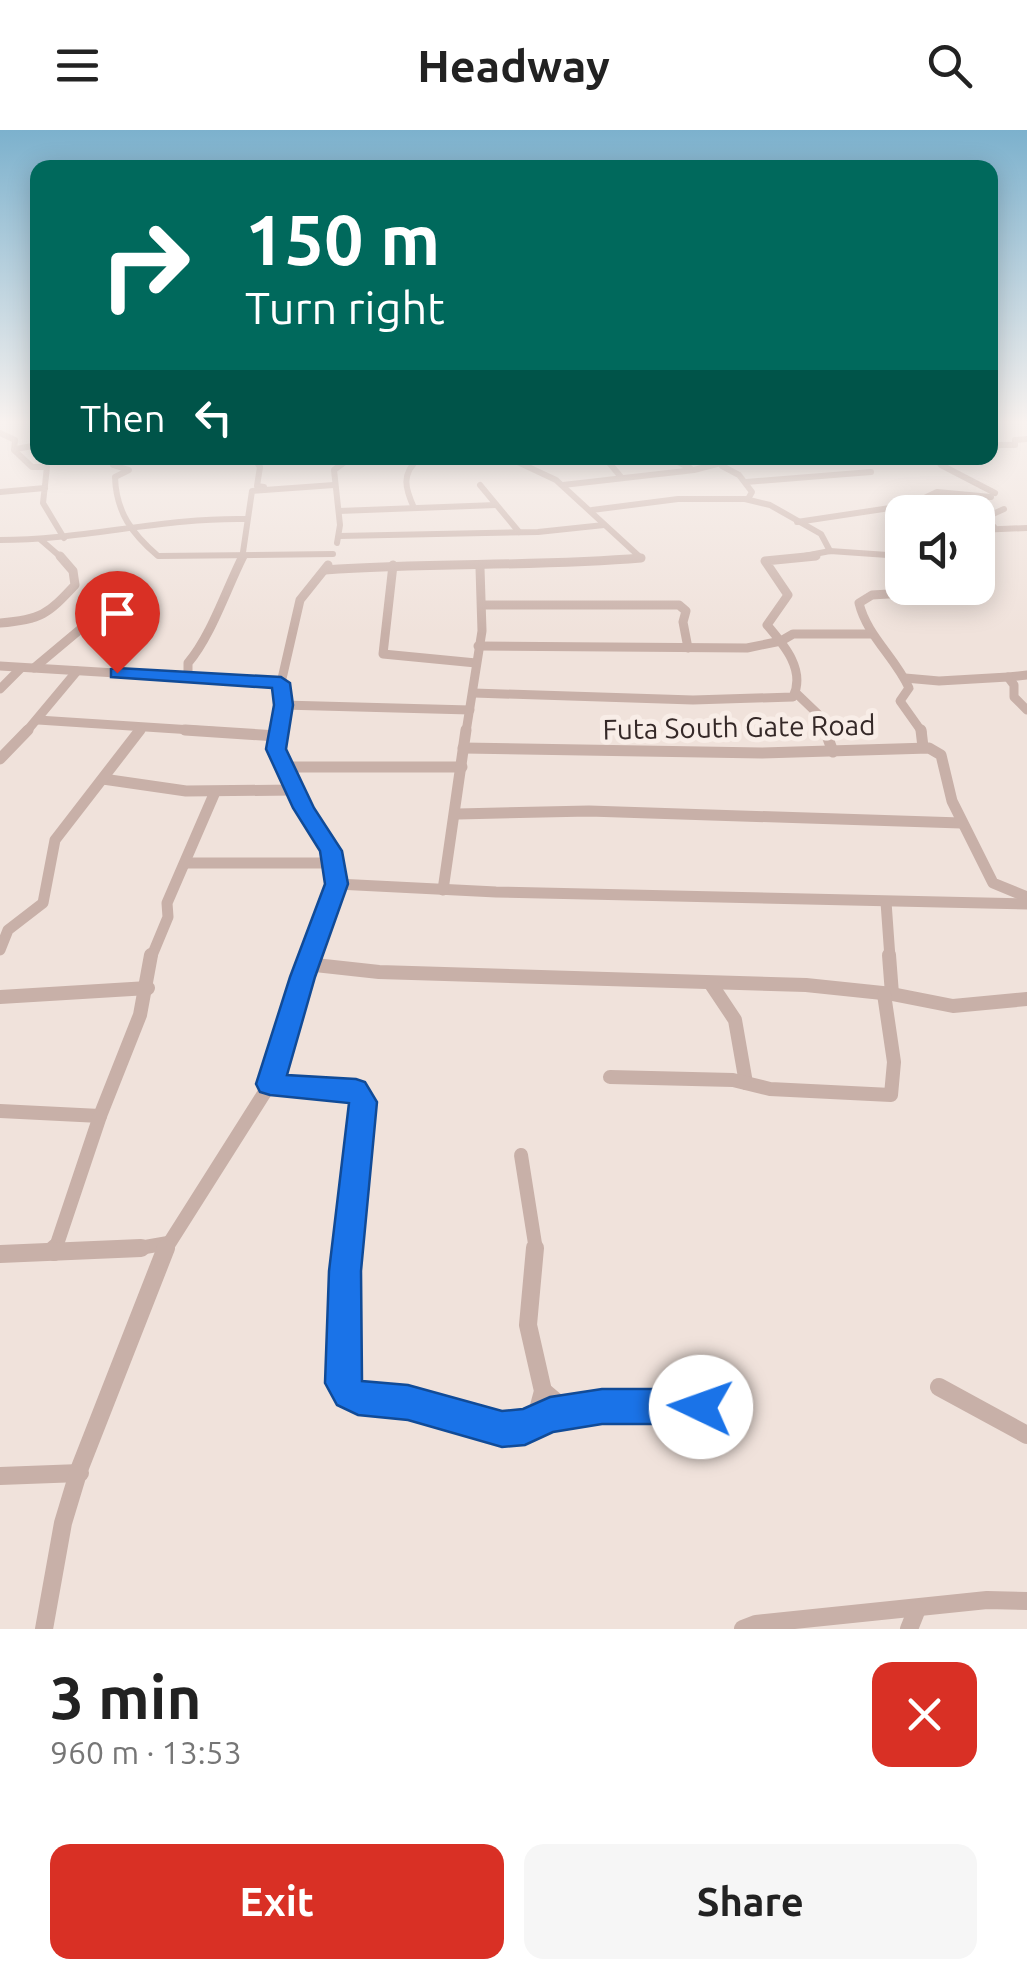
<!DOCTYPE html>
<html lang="en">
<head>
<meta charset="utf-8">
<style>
	:root { --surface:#fff; --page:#f6f6f6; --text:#222; --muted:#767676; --accent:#d93025 }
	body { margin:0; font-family:Ubuntu,sans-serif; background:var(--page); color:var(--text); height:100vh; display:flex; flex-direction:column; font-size:38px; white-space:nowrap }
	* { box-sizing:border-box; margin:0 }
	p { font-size:32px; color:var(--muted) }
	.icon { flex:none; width:55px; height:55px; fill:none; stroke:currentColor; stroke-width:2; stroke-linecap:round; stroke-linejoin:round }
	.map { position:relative; height:1499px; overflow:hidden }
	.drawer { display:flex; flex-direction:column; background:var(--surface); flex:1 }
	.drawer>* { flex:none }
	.top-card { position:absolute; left:30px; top:30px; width:968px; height:305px; border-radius:20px; box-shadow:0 5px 25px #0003; background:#00695c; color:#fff; overflow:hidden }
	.buttons { position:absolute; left:885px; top:365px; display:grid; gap:20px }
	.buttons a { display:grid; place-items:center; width:110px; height:110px; border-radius:20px; background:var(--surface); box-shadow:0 5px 25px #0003; font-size:50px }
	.pin { position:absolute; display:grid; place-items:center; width:85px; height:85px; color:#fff; margin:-102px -42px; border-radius:50% 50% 50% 0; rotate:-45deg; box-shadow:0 0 10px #0007 }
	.pin .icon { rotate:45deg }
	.me { position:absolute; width:110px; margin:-55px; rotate:273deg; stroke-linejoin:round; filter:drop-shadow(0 0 8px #0008) }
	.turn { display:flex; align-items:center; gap:35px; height:210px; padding:0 50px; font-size:45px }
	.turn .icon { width:130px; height:130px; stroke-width:2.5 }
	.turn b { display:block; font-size:70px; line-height:85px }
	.then { display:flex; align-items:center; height:95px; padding:0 50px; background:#0003; gap:20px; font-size:38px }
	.round { display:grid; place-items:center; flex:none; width:105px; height:105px; border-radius:20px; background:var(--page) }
	.headline { display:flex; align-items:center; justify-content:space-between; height:170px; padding:0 50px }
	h1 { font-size:60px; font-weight:700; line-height:75px }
	.primary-button { display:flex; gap:20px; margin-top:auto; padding:20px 50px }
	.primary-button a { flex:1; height:115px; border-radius:20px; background:var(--accent); color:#fff; font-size:40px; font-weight:700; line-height:115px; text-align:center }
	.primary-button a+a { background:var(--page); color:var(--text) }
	header { display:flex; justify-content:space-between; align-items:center; height:130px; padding:0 50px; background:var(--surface); font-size:45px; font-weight:700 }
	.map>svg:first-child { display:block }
</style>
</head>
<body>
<header><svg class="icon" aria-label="menu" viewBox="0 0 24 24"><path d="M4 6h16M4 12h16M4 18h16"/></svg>Headway<svg class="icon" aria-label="search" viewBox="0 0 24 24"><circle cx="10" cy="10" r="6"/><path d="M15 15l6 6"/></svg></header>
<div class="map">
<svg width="1027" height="1499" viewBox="0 0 1027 1499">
	<rect width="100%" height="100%" fill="#f0e2db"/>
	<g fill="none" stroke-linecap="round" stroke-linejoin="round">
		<g stroke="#c8b0a8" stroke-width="6">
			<polyline points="0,303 15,310 14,320 32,337 47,337 43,373 64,408"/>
			<polyline points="990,315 1015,315 1015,310 1027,309"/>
			<polyline points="16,319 38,315"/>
			<polyline points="254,328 260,337 257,356 264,357"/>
			<polyline points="509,328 556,350 641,428"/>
			<polyline points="605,328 621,347"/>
			<polyline points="670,328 690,338"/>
			<polyline points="936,328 941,335 995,363"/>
			<path d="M113,335l16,5 -14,7c1,35 17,57 43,79l175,-2"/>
			<polyline points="722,336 739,345 752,362 748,369"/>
			<polyline points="746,352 871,342"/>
			<polyline points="480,355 519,402"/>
			<polyline points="563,355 694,340 740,328"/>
			<polyline points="0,362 45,358"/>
			<path d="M414,378c-9,-20 -13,-34 5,-50"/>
			<polyline points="592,380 678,369 745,369 770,375 821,404 830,421"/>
			<polyline points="339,381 496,375"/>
			<polyline points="797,392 910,375 937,362 991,367"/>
			<polyline points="994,397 984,388 1004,379"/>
			<polyline points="978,400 1027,398"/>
			<polyline points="339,406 538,402 604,395"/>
			<path d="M0,410c83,0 164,-23 247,-21"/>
			<polyline points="41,410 63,429"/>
			<polyline points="337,413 340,395 334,340 350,328"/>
			<polyline points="242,429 252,361 334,355"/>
			<polyline points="633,429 641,428"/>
			<polyline points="789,429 830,421 902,426"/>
		</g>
		<g stroke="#c8b0a8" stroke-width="9">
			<polyline points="393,435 383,524 476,533"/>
			<path d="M325,440c105,-8 211,-3 316,-12"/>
			<polyline points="482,475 679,475 686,481 683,492 688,518"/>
			<path d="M0,493c41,-3 48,-9 75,-38l-2,-14 -13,-15"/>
			<polyline points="478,516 747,518 781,511 793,504 871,504"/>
			<polyline points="0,536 281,553 283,575 279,602"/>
			<polyline points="34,538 83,497"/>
			<polyline points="1027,545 1008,547 1014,555 1014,567 1027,580"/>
			<path d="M188,547v-14c23,-27 38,-73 55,-107"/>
			<polyline points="905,548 939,551 1008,547"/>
			<polyline points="281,553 300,470 328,435"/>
			<polyline points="0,559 21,538"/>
			<path d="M474,563l219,7 100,-3c13,-27 -9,-52 -26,-72l21,-30 -23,-34 51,-5"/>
			<polyline points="797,564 821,587 826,602"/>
			<polyline points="283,575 470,580"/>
			<polyline points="38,590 223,602"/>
			<polyline points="26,602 77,541"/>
			<polyline points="138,602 141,599"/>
			<polyline points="466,602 482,501 480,438"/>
			<path d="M922,602l-22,-31 9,-13c-14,-31 -42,-52 -50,-85l13,-8 114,-7"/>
		</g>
		<g stroke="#c8b0a8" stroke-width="11">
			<polyline points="185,600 277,606"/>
			<path d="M279,600c-9,57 65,103 57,155 -3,24 -19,50 -28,73"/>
			<polyline points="825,600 833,622"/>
			<polyline points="921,600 923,617"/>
			<polyline points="463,618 762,623 929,618 941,625 952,671 993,753 1027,767"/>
			<polyline points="0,629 28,600"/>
			<polyline points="283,637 462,637"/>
			<polyline points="103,649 186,661 295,660"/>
			<polyline points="458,684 589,681 961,693"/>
			<polyline points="187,733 334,733"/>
			<polyline points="337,754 496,762 1027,774"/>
			<polyline points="443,760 466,600"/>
			<polyline points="886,772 890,828"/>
			<polyline points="0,820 8,800 43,773 55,710 140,600"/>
			<polyline points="151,828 168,787 167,773 215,662"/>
		</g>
		<g stroke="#c8b0a8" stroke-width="14">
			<polyline points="889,825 892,864"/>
			<polyline points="306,834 379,842 806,855 892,864 953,876 1027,869"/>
			<polyline points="711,854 735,890 746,953"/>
			<polyline points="0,867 148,858"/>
			<polyline points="610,947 733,950 770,959 891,965 894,932 884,864"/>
			<polyline points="270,954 355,959 363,972 346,1120"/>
			<polyline points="0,981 100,986"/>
			<polyline points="521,1025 536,1120"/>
			<polyline points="55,1120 100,986 140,885 151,825"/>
			<polyline points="128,1120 168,1113"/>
			<polyline points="165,1120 270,954 309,825"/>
		</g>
		<g stroke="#c8b0a8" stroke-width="18">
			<polyline points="346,1118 342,1253 358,1268 408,1273 502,1299 525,1297 550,1285 602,1276 701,1277"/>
			<polyline points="54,1122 55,1118"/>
			<polyline points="0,1124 141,1118"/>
			<polyline points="939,1257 1027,1305"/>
			<polyline points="543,1261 567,1281"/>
			<polyline points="535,1291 543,1261 528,1195 535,1118"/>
			<polyline points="0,1346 80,1343"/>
			<polyline points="44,1499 63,1393 79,1340 166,1118"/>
			<polyline points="743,1499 756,1494 987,1470 1027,1471"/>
			<polyline points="909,1499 917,1479"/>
		</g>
	</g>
	<linearGradient id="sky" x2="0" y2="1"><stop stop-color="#7cb1cd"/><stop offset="0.58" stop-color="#f8f2ef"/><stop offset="1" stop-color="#f8f2ef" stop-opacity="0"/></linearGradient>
	<rect width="1027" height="504" fill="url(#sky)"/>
	<polygon fill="#1a73e8" stroke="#114b97" stroke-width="2.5" points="117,538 281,547 290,553 293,575 286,619 314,678 342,721 348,754 315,847 287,945 356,949 365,952 377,972 361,1141 362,1251 408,1255 502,1281 523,1279 550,1267 602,1259 701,1259 713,1264 719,1277 713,1289 701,1294 602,1294 553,1302 525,1315 502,1317 408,1290 358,1285 337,1275 325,1253 329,1141 349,973 270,965 260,962 256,954 290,847 325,754 320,721 293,678 266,619 274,575 272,558 111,547 111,539"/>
	<g text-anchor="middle" stroke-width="10" stroke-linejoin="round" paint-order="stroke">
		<g font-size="28" fill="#352928" stroke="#f8ede7">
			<text transform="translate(739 597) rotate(-1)" y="10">Futa South Gate Road</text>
		</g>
	</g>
</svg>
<div class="buttons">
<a><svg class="icon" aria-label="sound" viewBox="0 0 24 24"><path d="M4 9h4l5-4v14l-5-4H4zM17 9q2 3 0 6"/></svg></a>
</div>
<div class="pin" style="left:117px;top:543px;background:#d93025"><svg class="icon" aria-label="arrive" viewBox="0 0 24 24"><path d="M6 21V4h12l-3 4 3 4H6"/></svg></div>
<svg class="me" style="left:701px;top:1277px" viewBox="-20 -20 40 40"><circle r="19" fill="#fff"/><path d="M0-13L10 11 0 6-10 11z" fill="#1a73e8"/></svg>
<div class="top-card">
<div class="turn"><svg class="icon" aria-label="right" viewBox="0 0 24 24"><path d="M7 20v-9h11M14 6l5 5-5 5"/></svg><div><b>150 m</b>Turn right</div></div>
<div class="then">Then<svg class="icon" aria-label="left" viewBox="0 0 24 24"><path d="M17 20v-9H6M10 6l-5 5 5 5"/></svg></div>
</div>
</div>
<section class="drawer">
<div class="headline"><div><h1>3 min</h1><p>960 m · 13:53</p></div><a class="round" style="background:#d93025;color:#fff"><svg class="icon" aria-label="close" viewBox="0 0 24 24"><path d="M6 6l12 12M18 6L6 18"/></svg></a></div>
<div class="primary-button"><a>Exit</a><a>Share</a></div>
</section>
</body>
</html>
